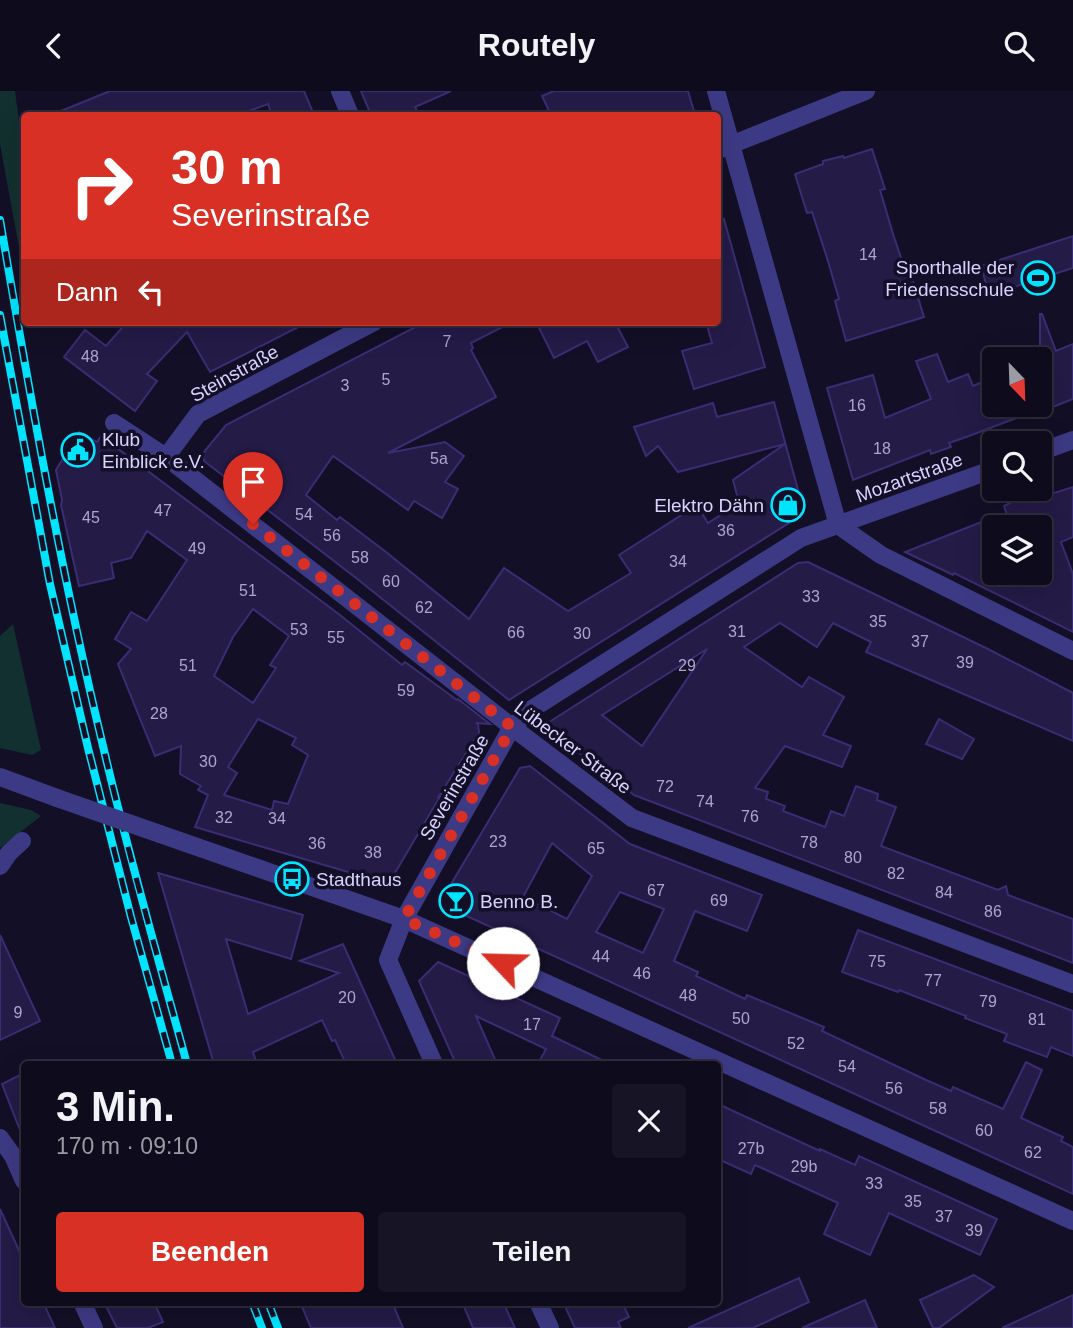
<!DOCTYPE html>
<html lang="de">
<head>
<meta charset="utf-8">
<style>
	:root { --surface:#0e0b1c; --page:#171425; --text:#f1f3f6; --muted:#9b9ba3; --line:#2e2b3b; --accent:#d93025 }
	body { margin:0; font-family:Arial,sans-serif; background:var(--page); color:var(--text); height:100vh; display:flex; flex-direction:column; font-size:26px; white-space:nowrap }
	* { box-sizing:border-box; margin:0 }
	p { font-size:23px; color:var(--muted) }
	.icon { flex:none; width:38px; height:38px; fill:none; stroke:currentColor; stroke-width:2; stroke-linecap:round; stroke-linejoin:round }
	.map { position:relative; flex:1; overflow:hidden }
	.side { position:absolute; left:21px; top:970px; width:700px; height:245px; display:flex; flex-direction:column; background:var(--surface); border-radius:7px; box-shadow:0 7px 28px #0002,0 0 0 2px var(--line) }
	.side>* { flex:none }
	.banner { position:absolute; left:21px; top:21px; width:700px; height:214px; border-radius:7px; box-shadow:0 7px 28px #0002,0 0 0 2px var(--line); background:#d93025; color:#fff; overflow:hidden }
	.needle { width:46px; rotate:157deg }
	.buttons { position:absolute; left:982px; top:256px; display:grid; gap:14px }
	.buttons a { display:grid; place-items:center; width:70px; height:70px; border-radius:7px; background:var(--surface); box-shadow:0 7px 28px #0002,0 0 0 2px var(--line); font-size:35px }
	.pin { position:absolute; display:grid; place-items:center; width:60px; height:60px; color:#fff; margin:-72px -30px; border-radius:50% 50% 50% 0; rotate:-45deg; box-shadow:0 0 7px #0007 }
	.pin .icon { rotate:45deg }
	.me { position:absolute; width:77px; margin:-38px; rotate:294deg; stroke-linejoin:round; filter:drop-shadow(0 0 5px #0008) }
	.turn { display:flex; align-items:center; gap:24px; height:147px; padding:0 35px; font-size:32px }
	.turn .icon { width:91px; height:91px; stroke-width:2.5 }
	.turn b { display:block; font-size:49px; line-height:60px }
	.then { display:flex; align-items:center; height:66px; padding:0 35px; background:#0003; gap:14px; font-size:26px }
	.round { display:grid; place-items:center; flex:none; width:74px; height:74px; border-radius:7px; background:var(--page) }
	.headline { display:flex; align-items:center; justify-content:space-between; height:119px; padding:0 35px }
	h1 { font-size:42px; font-weight:800; line-height:52px }
	.cta { display:flex; gap:14px; margin-top:auto; padding:14px 35px }
	.cta a { flex:1; height:80px; border-radius:7px; background:var(--accent); color:#fff; font-size:28px; font-weight:800; line-height:80px; text-align:center }
	.cta a+a { background:var(--page); color:var(--text) }
	header { display:flex; justify-content:space-between; align-items:center; height:91px; padding:0 35px; background:var(--surface); font-size:32px; font-weight:800 }
	.map>svg:first-child { display:block }
</style>
</head>
<body>
<header><svg class="icon" aria-label="back" viewBox="0 0 24 24"><path d="M15 5l-7 7 7 7"/></svg>Routely<svg class="icon" aria-label="search" viewBox="0 0 24 24"><circle cx="10" cy="10" r="6"/><path d="M15 15l6 6"/></svg></header>
<div class="map">
<svg width="1073" height="1237" viewBox="0 0 1073 1237">
	<rect width="100%" height="100%" fill="#130f26"/>
	<g fill="#12302f">
		<polygon points="0,0 15,0 24,68 24,171 22,173 0,53"/>
		<polygon points="13,533 41,659 32,664 0,657 0,545"/>
		<polygon points="0,712 31,719 41,725 0,757"/>
	</g>
	<g fill="#241b47" stroke="#3b2d73" stroke-width="2" fill-rule="evenodd">
		<polygon points="110,0 304,0 314,24 272,24 268,13 238,24 51,24"/>
		<polygon points="361,0 451,0 415,16 419,24 371,24"/>
		<polygon points="554,0 688,0 695,24 551,24 542,5"/>
		<polygon points="872,58 885,98 880,99 894,146 908,187 912,187 924,226 846,250 835,210 839,208 827,167 812,121 807,122 795,83 823,73 823,70 843,65 844,67"/>
		<polygon points="724,128 765,276 694,298 682,260 712,252 706,231 718,231 718,129"/>
		<polygon points="1073,145 1073,177 989,204 981,175"/>
		<polygon points="1040,223 1042,223 1056,260 1073,253 1073,308 1040,321 1040,318 969,345 949,352 951,356 931,363 930,359 853,389 827,297 873,284 885,327 931,308 916,270 937,263 948,291 968,283 973,295 994,286 994,313 1040,313"/>
		<polygon points="127,231 308,231 210,281 187,241 147,283 157,290 135,320 64,266 85,239 106,255"/>
		<polygon points="425,231 512,231 471,252 473,257 471,259 496,306 388,362 445,351 464,365 445,391 458,398 442,427 414,410 408,419 333,365 306,404 337,429 340,426 386,461 469,528 504,477 568,520 631,482 619,464 697,414 708,432 739,412 733,389 785,353 678,381 658,355 646,365 634,336 713,312 717,326 774,311 803,417 800,425 509,609 356,487 204,370 203,362 226,334"/>
		<polygon points="536,231 626,231 617,235 628,256 598,271 587,250 554,267"/>
		<path d="M79,341l18,10 4,-6 239,179 62,50 3,-3 52,38 1,-1 32,25 -14,-1 2,1 1,9 -40,63 2,-1 -49,83 -10,4 -187,-55 13,-32 -10,-5 3,-4 -21,-12 1,-28 -26,10 -37,-92 13,-15 -16,-10 16,-27 16,9 40,-61 -40,-29 -16,27 -20,5 3,15 -35,8 -18,-81 1,-5 -6,-30zM253,518l36,27 -19,29 6,3 -23,35 -39,-27 19,-39zM258,628l38,19 -4,7 16,10 -20,49 -14,-3 -2,9 -48,-15 13,-22 -9,-6z"/>
		<polygon points="1073,396 1073,446 1061,451 1073,483 1073,541 954,482 953,484 905,461 994,426 994,481 1040,481 1040,436 1011,436 1004,415 1010,412 1014,402 1027,397 1033,397 1048,404"/>
		<path d="M808,471l180,87 85,44v48l-207,-89 5,-10 -38,-19 -16,24 -37,-24 -36,24 58,40 7,-10 35,20 -21,38 28,11 -9,21 -57,-21 -30,42 13,4 -2,7 19,7 -2,5 42,16 6,-16 13,5 12,-30 22,8 -1,6 19,7 -15,39 117,44 8,-4 2,9 65,24v44l-439,-168 -91,-69 255,-163zM707,558l-65,97 -40,-31z"/>
		<polygon points="939,628 974,648 962,668 926,653"/>
		<path d="M530,675l100,78 132,51 -15,36 -52,-20 -21,50 24,11 -2,4 49,23 2,-4 77,32 -2,4 104,49 25,11 2,-4 50,22 23,-47 16,8 -21,48 42,19 -2,4 12,6v47l-626,-287 -3,-11 76,-128zM552,752l40,33 -25,43 -44,-22zM620,801l44,17 -21,44 -47,-21z"/>
		<polygon points="158,782 303,824 291,868 226,848 248,923 339,882 300,870 343,853 397,973 346,973 335,949 332,950 322,929 253,961 257,973 214,973"/>
		<polygon points="858,839 1073,920 1073,965 1051,956 1047,966 1004,950 1007,943 965,927 966,925 899,899 898,901 842,881"/>
		<polygon points="0,844 40,930 0,949"/>
		<polygon points="438,871 560,927 552,945 610,973 538,973 546,958 476,925 497,973 456,973 419,890"/>
		<polygon points="24,982 24,1047 23,1047 2,993"/>
		<polygon points="718,1013 820,1060 820,1058 855,1074 859,1065 997,1128 980,1164 889,1122 870,1164 824,1143 838,1112 755,1074 751,1083 718,1068"/>
		<polygon points="0,1118 24,1170 24,1211 43,1211 55,1237 0,1237"/>
		<polygon points="974,1184 994,1196 939,1237 933,1237 920,1209"/>
		<polygon points="799,1187 809,1211 753,1237 688,1237"/>
		<polygon points="1073,1204 1073,1237 1002,1237"/>
		<polygon points="865,1209 877,1237 802,1237"/>
		<polygon points="104,1211 154,1211 163,1231 148,1237 117,1237"/>
		<polygon points="300,1211 392,1211 403,1237 311,1237"/>
		<polygon points="462,1211 503,1211 515,1237 473,1237"/>
		<polygon points="563,1211 622,1211 629,1226 618,1231 621,1237 575,1237"/>
	</g>
	<g fill="none" stroke-linecap="round" stroke-linejoin="round">
		<g stroke="#3d3a85" stroke-width="18">
			<polyline points="340,0 350,24"/>
			<polyline points="716,0 838,434 881,464 1073,560"/>
			<polyline points="718,59 866,0"/>
			<polyline points="114,332 166,366 512,636 632,727 1073,893"/>
			<polyline points="1040,361 1073,349"/>
			<polyline points="166,366 198,323 374,231"/>
			<polyline points="0,686 57,707"/>
			<polyline points="160,743 404,828 1073,1130"/>
			<polyline points="0,775 9,762 22,750"/>
			<polyline points="434,973 388,869 404,828 512,636 532,618 801,447 994,378"/>
			<polyline points="0,1047 13,1065 24,1090"/>
			<polyline points="82,1211 94,1237"/>
			<polyline points="538,1211 550,1237"/>
		</g>
		<defs>
			<g id="rail">
				<path d="M0,129c30,176 61,352 103,526 25,107 55,212 84,318"/>
				<polyline points="0,224 50,493 88,657 131,826 172,973"/>
				<polyline points="252,1211 262,1237"/>
				<polyline points="268,1211 278,1237"/>
			</g>
		</defs>
		<use href="#rail" stroke="#00e5ff" stroke-width="8"/>
		<use href="#rail" stroke="#130f26" stroke-width="5" stroke-dasharray="16" stroke-linecap="butt"/>
		<polyline stroke="#3d3a85" stroke-width="18" points="57,707 160,743"/>
	</g>
	<g fill="none" stroke-linecap="round" stroke-linejoin="round">
		<polyline stroke="#d93025" stroke-width="12" stroke-dasharray="0 21.6" points="253,433 512,636 404,828 503,872"/>
	</g>
	<defs>
		<symbol id="stadium-ring" viewBox="-11 -11 22 22"><circle r="9.5" fill="#130f26" stroke="#00e5ff" stroke-width="1.5"/><path d="M0-5a6.5 5 0 1 0 0 10a6.5 5 0 1 0 0-10ZM-3.5-1.8h7v3.6h-7Z" fill="#00e5ff"/></symbol>
		<symbol id="civic-ring" viewBox="-11 -11 22 22"><circle r="9.5" fill="#130f26" stroke="#00e5ff" stroke-width="1.5"/><path d="M-.6-6.5H3V-4.5H.6V-3L4-1V1h2V6H-6V1h2V-1L-.6-3ZM-1.2 2.5V6h2.4V2.5Z" fill="#00e5ff"/></symbol>
		<symbol id="shop-ring" viewBox="-11 -11 22 22"><circle r="9.5" fill="#130f26" stroke="#00e5ff" stroke-width="1.5"/><path d="M-5-2.5h2.3a2.7 3.5 0 0 1 5.4 0H5L5.5 6h-11ZM-1.5-2.5h3a1.5 2.3 0 0 0-3 0Z" fill="#00e5ff"/></symbol>
		<symbol id="bus-ring" viewBox="-11 -11 22 22"><circle r="9.5" fill="#130f26" stroke="#00e5ff" stroke-width="1.5"/><path d="M-5-6H5V4H4V6H2V4H-2V6H-4V4H-5ZM-3.5-4V0h7V-4ZM-3.5 1.2v1.5H-2V1.2ZM2 1.2v1.5H3.5V1.2Z" fill="#00e5ff"/></symbol>
		<symbol id="bar-ring" viewBox="-11 -11 22 22"><circle r="9.5" fill="#130f26" stroke="#00e5ff" stroke-width="1.5"/><path d="M-6-5H6L.8 .8V4.5H3.5V6h-7V4.5H-.8V.8Z" fill="#00e5ff"/></symbol>
	</defs>
	<g fill-rule="evenodd">
		<use href="#stadium-ring" x="1019" y="168" width="38" height="38"/>
		<use href="#civic-ring" x="59" y="340" width="38" height="38"/>
		<use href="#shop-ring" x="769" y="395" width="38" height="38"/>
		<use href="#bus-ring" x="273" y="769" width="38" height="38"/>
		<use href="#bar-ring" x="437" y="791" width="38" height="38"/>
	</g>
	<g text-anchor="middle" stroke-width="7" stroke-linejoin="round" paint-order="stroke">
		<g font-size="16" fill="#aca6d1">
			<text x="868" y="169">14</text>
			<text x="447" y="256">7</text>
			<text x="90" y="271">48</text>
			<text x="386" y="294">5</text>
			<text x="345" y="300">3</text>
			<text x="857" y="320">16</text>
			<text x="882" y="363">18</text>
			<text x="439" y="373">5a</text>
			<text x="163" y="425">47</text>
			<text x="304" y="429">54</text>
			<text x="91" y="432">45</text>
			<text x="726" y="445">36</text>
			<text x="332" y="450">56</text>
			<text x="197" y="463">49</text>
			<text x="360" y="472">58</text>
			<text x="678" y="476">34</text>
			<text x="391" y="496">60</text>
			<text x="248" y="505">51</text>
			<text x="811" y="511">33</text>
			<text x="424" y="522">62</text>
			<text x="878" y="536">35</text>
			<text x="299" y="544">53</text>
			<text x="737" y="546">31</text>
			<text x="516" y="547">66</text>
			<text x="582" y="548">30</text>
			<text x="336" y="552">55</text>
			<text x="920" y="556">37</text>
			<text x="965" y="577">39</text>
			<text x="188" y="580">51</text>
			<text x="687" y="580">29</text>
			<text x="406" y="605">59</text>
			<text x="159" y="628">28</text>
			<text x="208" y="676">30</text>
			<text x="665" y="701">72</text>
			<text x="705" y="716">74</text>
			<text x="750" y="731">76</text>
			<text x="224" y="732">32</text>
			<text x="277" y="733">34</text>
			<text x="498" y="756">23</text>
			<text x="809" y="757">78</text>
			<text x="317" y="758">36</text>
			<text x="596" y="763">65</text>
			<text x="373" y="767">38</text>
			<text x="853" y="772">80</text>
			<text x="896" y="788">82</text>
			<text x="656" y="805">67</text>
			<text x="944" y="807">84</text>
			<text x="719" y="815">69</text>
			<text x="993" y="826">86</text>
			<text x="601" y="871">44</text>
			<text x="877" y="876">75</text>
			<text x="642" y="888">46</text>
			<text x="933" y="895">77</text>
			<text x="688" y="910">48</text>
			<text x="347" y="912">20</text>
			<text x="988" y="916">79</text>
			<text x="18" y="927">9</text>
			<text x="741" y="933">50</text>
			<text x="1037" y="934">81</text>
			<text x="532" y="939">17</text>
			<text x="796" y="958">52</text>
			<text x="847" y="981">54</text>
			<text x="894" y="1003">56</text>
			<text x="938" y="1023">58</text>
			<text x="984" y="1045">60</text>
			<text x="751" y="1063">27b</text>
			<text x="1033" y="1067">62</text>
			<text x="804" y="1081">29b</text>
			<text x="874" y="1098">33</text>
			<text x="913" y="1116">35</text>
			<text x="944" y="1131">37</text>
			<text x="974" y="1145">39</text>
		</g>
		<g font-size="19" fill="#d9d4ff" stroke="#130f26" text-anchor="start">
			<text x="1014" y="183" text-anchor="end">Sporthalle der<tspan x="1014" dy="22">Friedensschule</tspan></text>
			<text x="102" y="355">Klub<tspan x="102" dy="22">Einblick e.V.</tspan></text>
			<text x="764" y="421" text-anchor="end">Elektro Dähn</text>
			<text x="316" y="795">Stadthaus</text>
			<text x="480" y="817">Benno B.</text>
		</g>
		<g font-size="19" fill="#d9d4ff" stroke="#130f26">
			<text transform="translate(234 282) rotate(-29)" y="7">Steinstraße</text>
			<text transform="translate(909 386) rotate(-20)" y="7">Mozartstraße</text>
			<text transform="translate(573 656) rotate(37)" y="7">Lübecker Straße</text>
			<text transform="translate(454 696) rotate(-60)" y="7">Severinstraße</text>
		</g>
	</g>
</svg>
<div class="buttons">
<a><svg class="needle" viewBox="-14 -14 28 28"><path d="M0-13l5 13h-10z" fill="#e53935"/><path d="M0 13l5-13h-10z" fill="#9b9ba3"/></svg></a>
<a><svg class="icon" aria-label="search" viewBox="0 0 24 24"><circle cx="10" cy="10" r="6"/><path d="M15 15l6 6"/></svg></a>
<a><svg class="icon" aria-label="layers" viewBox="0 0 24 24"><path d="M12 4l9 5-9 5-9-5zM3 14l9 5 9-5"/></svg></a>
</div>
<div class="pin" style="left:253px;top:433px;background:#d93025"><svg class="icon" aria-label="arrive" viewBox="0 0 24 24"><path d="M6 21V4h12l-3 4 3 4H6"/></svg></div>
<svg class="me" style="left:503px;top:872px" viewBox="-20 -20 40 40"><circle r="19" fill="#fff"/><path d="M0-13L10 11 0 6-10 11z" fill="#d93025"/></svg>
<div class="banner">
<div class="turn"><svg class="icon" aria-label="right" viewBox="0 0 24 24"><path d="M7 20v-9h11M14 6l5 5-5 5"/></svg><div><b>30 m</b>Severinstraße</div></div>
<div class="then">Dann<svg class="icon" aria-label="left" viewBox="0 0 24 24"><path d="M17 20v-9H6M10 6l-5 5 5 5"/></svg></div>
</div>
<section class="side">
<div class="headline"><div><h1>3 Min.</h1><p>170 m · 09:10</p></div><a class="round"><svg class="icon" aria-label="close" viewBox="0 0 24 24"><path d="M6 6l12 12M18 6L6 18"/></svg></a></div>
<div class="cta"><a>Beenden</a><a>Teilen</a></div>
</section>
</div>
</body>
</html>
